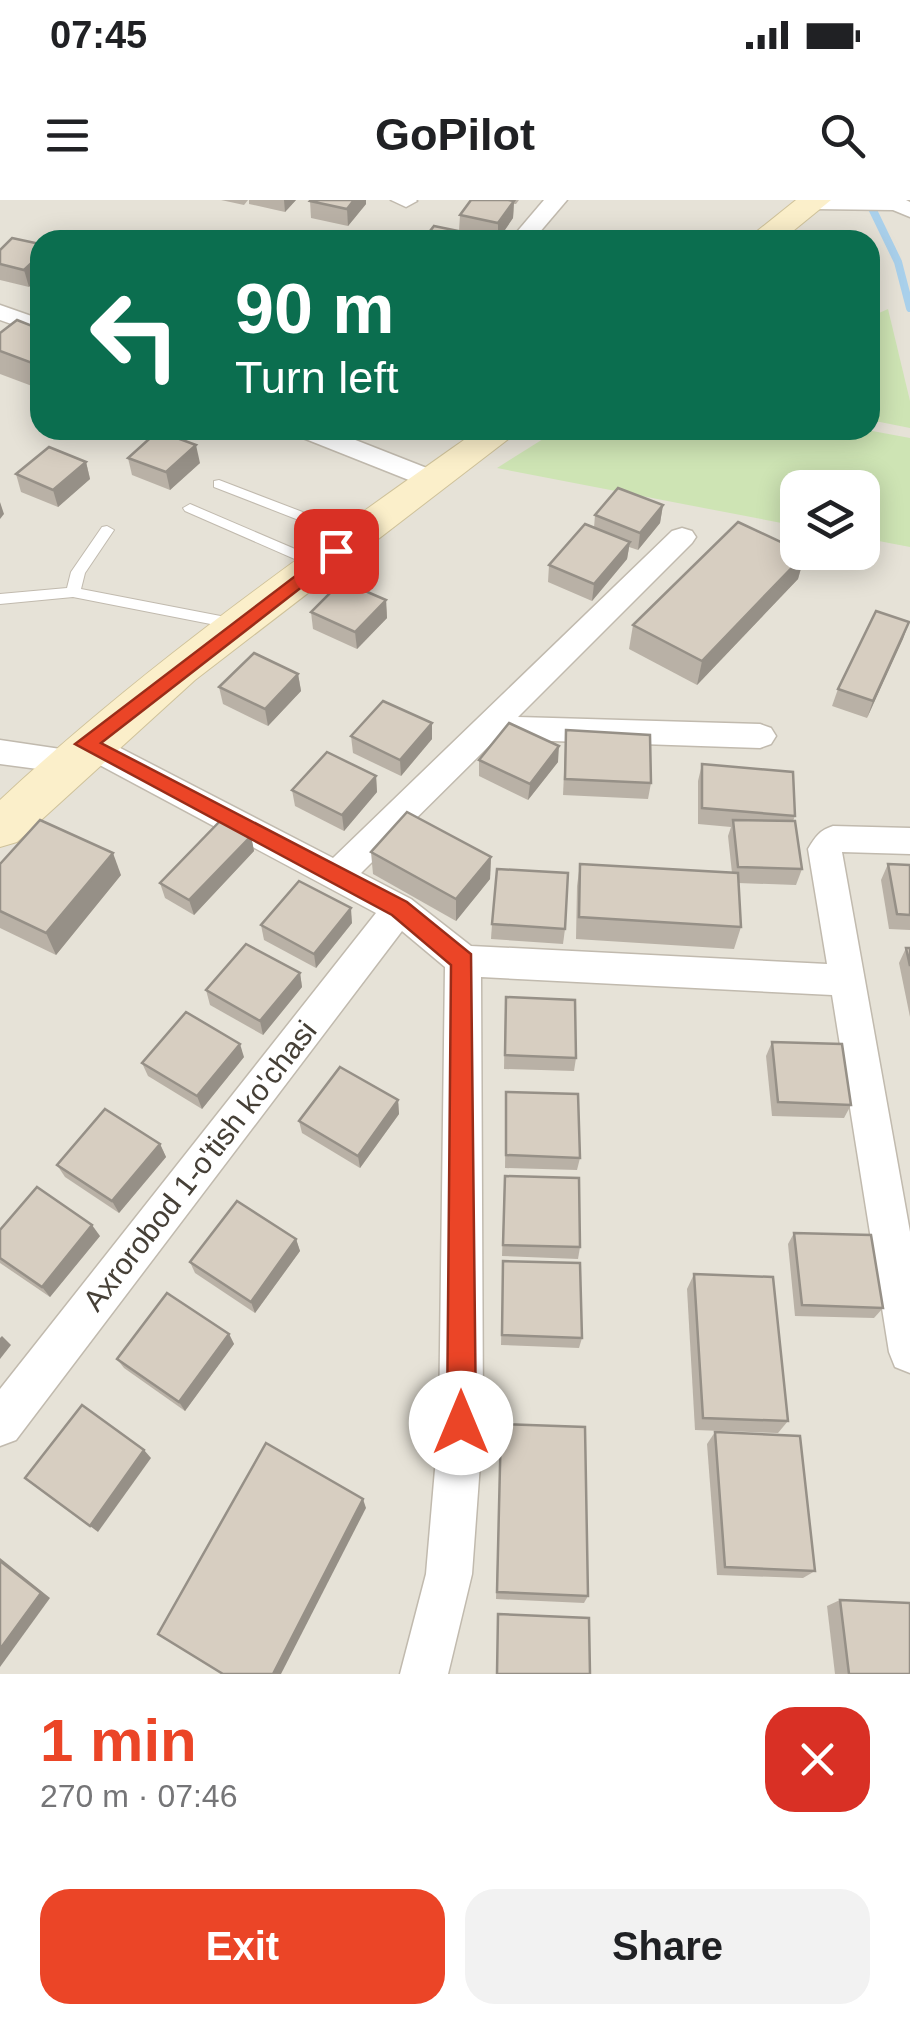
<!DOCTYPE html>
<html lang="en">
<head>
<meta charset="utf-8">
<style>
	:root { --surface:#fff; --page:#f2f2f2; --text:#202124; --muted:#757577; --accent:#eb4527 }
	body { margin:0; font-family:Arial,sans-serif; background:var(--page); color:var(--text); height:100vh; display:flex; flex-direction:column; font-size:38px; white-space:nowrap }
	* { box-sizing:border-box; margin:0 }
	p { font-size:32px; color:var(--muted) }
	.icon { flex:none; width:55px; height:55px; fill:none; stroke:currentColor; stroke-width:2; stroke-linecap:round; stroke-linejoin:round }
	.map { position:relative; height:1474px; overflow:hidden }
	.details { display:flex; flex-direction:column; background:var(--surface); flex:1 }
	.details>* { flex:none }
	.top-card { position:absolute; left:30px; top:30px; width:850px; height:210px; border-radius:30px; box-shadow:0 5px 25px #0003; background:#0b6e4f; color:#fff; overflow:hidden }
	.fabs { position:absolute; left:780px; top:270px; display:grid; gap:20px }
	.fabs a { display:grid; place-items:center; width:100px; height:100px; border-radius:20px; background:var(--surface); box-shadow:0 5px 25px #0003; font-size:50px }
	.pin { position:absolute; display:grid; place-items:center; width:85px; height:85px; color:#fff; margin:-42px; border-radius:20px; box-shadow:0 5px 15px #0006 }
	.me { position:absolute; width:110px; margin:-55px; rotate:0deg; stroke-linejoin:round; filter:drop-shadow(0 0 8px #0008) }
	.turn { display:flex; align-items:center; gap:35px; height:210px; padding:0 40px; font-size:45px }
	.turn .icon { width:130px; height:130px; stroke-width:2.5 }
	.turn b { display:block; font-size:70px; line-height:85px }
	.round { display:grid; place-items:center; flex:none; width:105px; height:105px; border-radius:30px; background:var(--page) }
	.overview { display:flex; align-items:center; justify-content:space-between; height:170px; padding:0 40px }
	h1 { font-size:60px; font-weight:700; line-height:75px; color:var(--accent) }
	.primary-button { display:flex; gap:20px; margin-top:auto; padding:20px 40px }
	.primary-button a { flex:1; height:115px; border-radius:30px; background:var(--accent); color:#fff; font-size:40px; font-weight:700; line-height:115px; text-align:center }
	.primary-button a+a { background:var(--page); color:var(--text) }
	.status { display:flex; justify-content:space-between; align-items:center; height:70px; padding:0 50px; background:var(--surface); direction:ltr }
	.status svg { height:28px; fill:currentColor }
	header { display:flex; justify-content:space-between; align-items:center; height:130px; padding:0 40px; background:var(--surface); font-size:45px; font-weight:700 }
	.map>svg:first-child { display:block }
</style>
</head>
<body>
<div class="status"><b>07:45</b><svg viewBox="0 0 49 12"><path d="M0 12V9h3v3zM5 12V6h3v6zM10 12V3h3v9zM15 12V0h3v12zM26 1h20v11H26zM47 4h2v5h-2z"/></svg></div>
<header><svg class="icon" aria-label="menu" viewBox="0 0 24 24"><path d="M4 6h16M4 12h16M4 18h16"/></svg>GoPilot<svg class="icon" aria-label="search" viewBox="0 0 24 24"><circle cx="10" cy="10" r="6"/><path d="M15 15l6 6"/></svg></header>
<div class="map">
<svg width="910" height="1474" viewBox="0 0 910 1474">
	<rect width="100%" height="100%" fill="#f3f0e8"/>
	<path fill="#e6e2d7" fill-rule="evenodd" d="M0,0h910v1474h-910zM40,40h830v190h-830zM798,288h64v64h-64z"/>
	<g fill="#cee4b4">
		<polygon points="888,109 910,201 910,228 870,220 870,117"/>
		<polygon points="549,230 867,230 910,238 910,347 863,338 862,288 798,288 797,326 497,268 551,234"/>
	</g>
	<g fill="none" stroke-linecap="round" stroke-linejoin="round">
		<polyline stroke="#a9d0eb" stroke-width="8" points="868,0 898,62 910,108"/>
		<defs>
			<g id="lane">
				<polygon points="219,280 360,334 362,337 360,340 350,340 214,287 214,281"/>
				<polygon points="190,304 323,361 325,364 318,369 313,367 185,311 183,308"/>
				<polygon points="107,326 114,330 85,373 81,389 236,419 241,420 241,428 236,429 73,397 0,404 0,394 67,388 71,372 102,327"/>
			</g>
			<g id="street">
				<polygon points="391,0 416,0 417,1 406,7"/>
				<polygon points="544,0 567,0 533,40 510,40"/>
				<polygon points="805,0 906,0 910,2 910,17 893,10 814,9 806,8"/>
				<polygon points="0,105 40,119 40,134 0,120"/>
				<polygon points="294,230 330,230 442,274 446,280 433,288 424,286 298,236"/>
				<path d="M682,328l10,3 4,6 -4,6 -174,174 242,7 11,4 5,8 -5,8 -11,4 -264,-9 -135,134 50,26 60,47 356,18 -19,-115c7,-12 12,-19 25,-23l77,2v26l-68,-2 68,380v141l-15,-6 -6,-15 -57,-357 -351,-18 2,446 -11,151 -24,100h-48l26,-100 13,-151 6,-456 -43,-36 -386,509 -16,6v-57l376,-476 -295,-158 3,6 -5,8 -11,4 -68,-9v-24l74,11 -4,-7 5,-8h22l236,122 339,-327z"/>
			</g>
			<g id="secondary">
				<polygon points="796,0 831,0 782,40 746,40"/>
				<path d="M478,230h42l-325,250 -178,162 -17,5v-47c148,-138 313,-253 478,-370z"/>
			</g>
		</defs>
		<use href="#lane" stroke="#c1baae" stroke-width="2"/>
		<use href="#street" stroke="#c1baae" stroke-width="3"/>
		<use href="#secondary" stroke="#cfc29a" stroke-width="2"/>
		<use href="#lane" fill="#fff" fill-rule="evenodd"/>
		<use href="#street" fill="#fff" fill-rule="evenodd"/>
		<use href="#secondary" fill="#fbefca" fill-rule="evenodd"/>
	</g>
	<g fill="#b9b1a6">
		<polygon points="221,0 248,0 244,5"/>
		<polygon points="249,0 296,0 285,12 249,4"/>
		<polygon points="471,0 519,0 516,4 514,4 513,18 498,40 459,31 460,15"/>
		<polygon points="310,1 366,4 348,26 311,18"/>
		<polygon points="40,44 29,87 0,80 0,50"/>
		<polygon points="40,129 40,189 0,174 0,133"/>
		<polygon points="174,230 206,230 196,238"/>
		<polygon points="128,258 200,263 170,290 132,275"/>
		<polygon points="86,262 90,279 58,307 21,292 16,274"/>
		<polygon points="663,305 660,323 638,350 629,347 627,359 592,401 548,382 549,365 594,328 595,315"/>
		<polygon points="805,354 798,379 697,485 629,449 633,425"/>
		<polygon points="386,400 387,418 357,449 313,429 311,412"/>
		<polygon points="909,422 867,518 832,506 838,489"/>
		<polygon points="298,474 301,491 268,526 223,504 219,487"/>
		<polygon points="432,523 432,539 401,576 353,553 351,536"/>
		<polygon points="566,530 651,583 648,599 563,595"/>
		<polygon points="479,560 558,562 528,600 479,576"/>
		<polygon points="702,564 795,616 793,621 802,669 796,685 738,683 741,727 734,749 576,739 577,686 580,664 732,673 728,636 731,627 698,624 698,581"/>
		<polygon points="376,576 377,592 344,631 295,606 292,590"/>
		<polygon points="251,636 254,651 194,715 165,698 160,683"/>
		<polygon points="371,652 491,657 490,679 456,721 373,674"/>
		<polygon points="0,664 121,675 56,755 0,728"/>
		<polygon points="888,664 910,665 910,730 889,729 881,680"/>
		<polygon points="352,723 316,768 264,740 261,725"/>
		<polygon points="492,724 565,729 563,744 491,739"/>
		<polygon points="906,748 910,748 910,817 899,763"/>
		<polygon points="300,773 302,787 263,835 210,805 206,790"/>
		<polygon points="505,812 576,858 574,871 504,869"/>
		<polygon points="772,842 851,905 844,918 772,916 766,856"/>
		<polygon points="244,857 202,909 148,876 142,863"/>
		<polygon points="506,892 580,958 577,970 505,968"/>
		<polygon points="398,900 399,914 360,968 302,933 299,921"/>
		<polygon points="160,944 166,957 119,1013 65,977 57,965"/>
		<polygon points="504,988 580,1047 578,1059 502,1056"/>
		<polygon points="0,1030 100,1036 50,1097 0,1063"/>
		<polygon points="794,1033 883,1108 874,1118 795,1116 788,1044"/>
		<polygon points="296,1039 300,1051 255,1113 195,1073 190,1062"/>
		<polygon points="503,1061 582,1138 579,1148 501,1145"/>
		<polygon points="694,1074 788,1221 778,1233 695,1230 687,1089"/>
		<polygon points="229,1134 234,1144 185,1211 124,1168 117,1159"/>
		<polygon points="501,1224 588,1396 584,1403 496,1399"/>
		<polygon points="715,1232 815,1371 803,1378 717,1375 707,1244"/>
		<polygon points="840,1400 910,1474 835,1474 827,1406"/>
	</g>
	<g fill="#969087">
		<polygon points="284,0 296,0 285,12"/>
		<polygon points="354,0 366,0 366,4 348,26 347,9"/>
		<polygon points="514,1 513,18 498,40 498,23"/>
		<polygon points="40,55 40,76 29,87 24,70"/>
		<polygon points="195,230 206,230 196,238"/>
		<polygon points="196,245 200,263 170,290 166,272"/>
		<polygon points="86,262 90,279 58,307 53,290"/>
		<polygon points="0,302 4,314 0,319"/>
		<polygon points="663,305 660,323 638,350 640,333"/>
		<polygon points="630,342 627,359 592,401 594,384"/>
		<polygon points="805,354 798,379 697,485 702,461"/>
		<polygon points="386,400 387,418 357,449 355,432"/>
		<polygon points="909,422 903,439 867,518 873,501"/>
		<polygon points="298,474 301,491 268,526 265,509"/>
		<polygon points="432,523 432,539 401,576 400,560"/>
		<polygon points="559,546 558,562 528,600 530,584"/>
		<polygon points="376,576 377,592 344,631 342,615"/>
		<polygon points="251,636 254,651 194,715 189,700"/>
		<polygon points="113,653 121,675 56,755 46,733"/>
		<polygon points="491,657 490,679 456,721 456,699"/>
		<polygon points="351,708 352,723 316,768 314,754"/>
		<polygon points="300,773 302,787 263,835 260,821"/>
		<polygon points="240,844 244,857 202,909 197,896"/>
		<polygon points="398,900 399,914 360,968 358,956"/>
		<polygon points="160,944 166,957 119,1013 112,1001"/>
		<polygon points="92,1025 100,1036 50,1097 42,1087"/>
		<polygon points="296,1039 300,1051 255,1113 251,1102"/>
		<polygon points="229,1134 234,1144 185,1211 179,1202"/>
		<polygon points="2,1136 11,1145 0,1159 0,1138"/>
		<polygon points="144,1250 151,1258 98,1332 90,1326"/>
		<polygon points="363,1299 366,1308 281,1474 273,1474"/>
		<polygon points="0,1358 50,1398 0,1467"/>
	</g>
	<g fill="#d7cec1" stroke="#969087" stroke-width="2.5">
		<polygon points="311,0 354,0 347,9 310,1"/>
		<polygon points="471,0 508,0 514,1 498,23 460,15"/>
		<polygon points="434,26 473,34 468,40 423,40"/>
		<polygon points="12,38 40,44 40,55 24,70 0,64 0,50"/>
		<polygon points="17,120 40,129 40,166 0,151 0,133"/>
		<polygon points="158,231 196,245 166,272 128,258"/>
		<polygon points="49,247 86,262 53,290 16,274"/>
		<polygon points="618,288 663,305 640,333 595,315"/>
		<polygon points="738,322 798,350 798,352 805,354 702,461 633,425"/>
		<polygon points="585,324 630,342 594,384 549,365"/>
		<polygon points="342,381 386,400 355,432 311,412"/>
		<polygon points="876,411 909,422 873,501 838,489"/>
		<polygon points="254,453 298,474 265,509 219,487"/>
		<polygon points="383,501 432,523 400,560 351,536"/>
		<polygon points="509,523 559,546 530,584 479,560"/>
		<polygon points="566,530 650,535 651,583 565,579"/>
		<polygon points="327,552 376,576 342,615 292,590"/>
		<polygon points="702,564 793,572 795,616 702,608"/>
		<polygon points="407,612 491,657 456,699 371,652"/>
		<polygon points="222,619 251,636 189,700 160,683"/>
		<polygon points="40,620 113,653 46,733 0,711 0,664"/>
		<polygon points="733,620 795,621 802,669 738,667"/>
		<polygon points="580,664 738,673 741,727 579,717"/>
		<polygon points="888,664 910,665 910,715 897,714"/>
		<polygon points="497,669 568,673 565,729 492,724"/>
		<polygon points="299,681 351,708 314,754 261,725"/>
		<polygon points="246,744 300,773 260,821 206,790"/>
		<polygon points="906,748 910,748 910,766"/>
		<polygon points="506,797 575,800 576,858 505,855"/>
		<polygon points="186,812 240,844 197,896 142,863"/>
		<polygon points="772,842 842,844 851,905 778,902"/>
		<polygon points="340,867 398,900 358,956 299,921"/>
		<polygon points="506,892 578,894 580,958 506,955"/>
		<polygon points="105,909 160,944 112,1001 57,965"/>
		<polygon points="505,976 579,978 580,1047 503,1045"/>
		<polygon points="37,987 92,1025 42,1087 0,1058 0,1030"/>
		<polygon points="237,1001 296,1039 251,1102 190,1062"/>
		<polygon points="794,1033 871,1035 883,1108 802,1105"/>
		<polygon points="503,1061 580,1063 582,1138 502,1135"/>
		<polygon points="694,1074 773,1077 788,1221 703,1218"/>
		<polygon points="167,1093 229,1134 179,1202 117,1159"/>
		<polygon points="82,1205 144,1250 90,1326 25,1278"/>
		<polygon points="501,1224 585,1227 588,1396 497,1392"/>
		<polygon points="715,1232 800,1236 815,1371 725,1367"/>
		<polygon points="266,1243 363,1299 273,1474 223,1474 158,1434"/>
		<polygon points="0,1361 41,1393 0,1449"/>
		<polygon points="840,1400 910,1403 910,1474 849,1474"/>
		<polygon points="498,1414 589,1418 590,1474 497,1474"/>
	</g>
	<polygon fill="#eb4527" stroke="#992d19" stroke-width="2.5" points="336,345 343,347 343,355 101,543 407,702 471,754 476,1223 471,1233 461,1238 451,1233 447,1223 451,765 392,715 75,544"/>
	<g text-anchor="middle" stroke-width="8" stroke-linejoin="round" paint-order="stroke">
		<g font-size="30" fill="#464037" stroke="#fff">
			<text transform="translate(200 966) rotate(-52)" y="10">Axrorobod 1-o'tish ko'chasi</text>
		</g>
	</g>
</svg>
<div class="fabs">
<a><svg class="icon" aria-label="layers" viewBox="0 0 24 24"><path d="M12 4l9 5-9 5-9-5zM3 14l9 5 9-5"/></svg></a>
</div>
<div class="pin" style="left:336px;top:351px;background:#d93025"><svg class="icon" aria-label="arrive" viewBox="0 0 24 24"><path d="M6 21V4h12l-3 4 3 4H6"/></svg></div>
<svg class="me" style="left:461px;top:1223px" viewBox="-20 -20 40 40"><circle r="19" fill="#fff"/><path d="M0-13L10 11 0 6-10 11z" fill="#eb4527"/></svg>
<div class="top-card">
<div class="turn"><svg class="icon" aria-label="left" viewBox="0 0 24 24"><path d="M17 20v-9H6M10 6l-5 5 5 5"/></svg><div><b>90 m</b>Turn left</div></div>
</div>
</div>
<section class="details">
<div class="overview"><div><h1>1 min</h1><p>270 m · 07:46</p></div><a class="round" style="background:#d93025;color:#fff"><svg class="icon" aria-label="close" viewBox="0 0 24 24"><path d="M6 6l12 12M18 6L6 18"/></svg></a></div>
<div class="primary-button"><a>Exit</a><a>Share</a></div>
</section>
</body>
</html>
